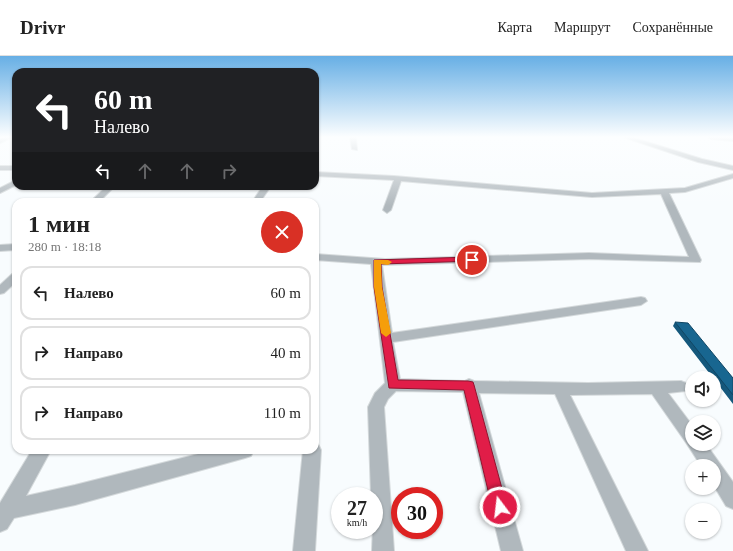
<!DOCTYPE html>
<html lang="ru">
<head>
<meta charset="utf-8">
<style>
	:root { --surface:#fff; --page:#f6f6f6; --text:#222; --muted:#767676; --line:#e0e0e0 }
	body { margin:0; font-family:Georgia,serif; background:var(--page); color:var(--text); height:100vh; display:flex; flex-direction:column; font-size:15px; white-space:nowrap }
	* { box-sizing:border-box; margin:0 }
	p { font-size:13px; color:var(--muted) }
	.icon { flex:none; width:22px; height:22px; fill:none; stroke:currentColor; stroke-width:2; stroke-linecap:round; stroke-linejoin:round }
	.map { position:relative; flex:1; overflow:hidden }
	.side { position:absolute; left:12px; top:142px; width:307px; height:256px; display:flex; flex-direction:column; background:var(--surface); border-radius:12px; box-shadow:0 1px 3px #0004 }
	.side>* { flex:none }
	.guide { position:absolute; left:12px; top:12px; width:307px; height:122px; border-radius:12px; box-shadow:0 1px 3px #0004; background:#202124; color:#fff; overflow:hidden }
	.fabs { position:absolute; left:685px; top:315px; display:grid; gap:8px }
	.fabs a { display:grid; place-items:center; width:36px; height:36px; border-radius:50%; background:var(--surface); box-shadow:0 1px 3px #0004; font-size:20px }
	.speed { position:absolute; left:331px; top:431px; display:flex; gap:8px; font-size:20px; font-weight:700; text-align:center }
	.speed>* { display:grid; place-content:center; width:52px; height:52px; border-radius:50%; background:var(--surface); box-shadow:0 1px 3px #0004; line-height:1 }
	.speed small { font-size:10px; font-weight:400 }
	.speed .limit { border:6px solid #d22; background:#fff; color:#111 }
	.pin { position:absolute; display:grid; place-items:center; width:34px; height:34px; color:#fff; margin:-17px; border:2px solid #fff; border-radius:50%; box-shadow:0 1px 4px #0007 }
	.me { position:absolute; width:44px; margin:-22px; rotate:345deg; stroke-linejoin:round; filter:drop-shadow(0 0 3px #0008) }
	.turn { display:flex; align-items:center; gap:14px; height:84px; padding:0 16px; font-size:18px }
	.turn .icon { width:52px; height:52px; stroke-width:2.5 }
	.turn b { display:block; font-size:28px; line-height:34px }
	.lanes { display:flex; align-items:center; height:38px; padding:0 16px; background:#0003; justify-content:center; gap:20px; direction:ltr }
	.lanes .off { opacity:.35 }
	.round { display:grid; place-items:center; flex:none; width:42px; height:42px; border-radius:21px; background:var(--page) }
	.overview { display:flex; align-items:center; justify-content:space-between; height:68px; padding:0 16px }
	h1 { font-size:24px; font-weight:800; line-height:30px }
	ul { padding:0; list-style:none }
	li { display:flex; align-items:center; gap:12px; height:54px; margin:0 8px 6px; padding:0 8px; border:2px solid var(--line); border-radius:12px }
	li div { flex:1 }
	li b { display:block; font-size:15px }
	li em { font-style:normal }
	header { display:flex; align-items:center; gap:24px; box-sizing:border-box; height:56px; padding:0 20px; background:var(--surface); border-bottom:1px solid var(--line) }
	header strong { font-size:19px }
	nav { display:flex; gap:22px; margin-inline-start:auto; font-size:14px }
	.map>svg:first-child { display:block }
</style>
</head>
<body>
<header>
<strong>Drivr</strong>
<nav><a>Карта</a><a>Маршрут</a><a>Сохранённые</a></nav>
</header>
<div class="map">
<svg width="733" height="495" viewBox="0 0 733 495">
	<rect width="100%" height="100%" fill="#f8fcfe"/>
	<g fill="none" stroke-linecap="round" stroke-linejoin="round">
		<defs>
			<g id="minor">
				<polygon points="6,81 13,81 0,87 0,83"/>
				<polygon points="350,81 356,81 357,94 352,93"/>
				<polygon points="623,81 631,81 702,103 733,110 733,114 698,106"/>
				<polygon points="708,81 733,81 733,85 711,83"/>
				<rect x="0" y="110" width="16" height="4"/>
				<polygon points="315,116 394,120 592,137 685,132 733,118 733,122 685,136 669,137 701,204 700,206 589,203 382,209 392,277 641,241 645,242 647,245 641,249 393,286 400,323 465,325 469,323 474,325 588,327 681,325 686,327 689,331 686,335 668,337 692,369 692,388 706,388 733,426 733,453 726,450 714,430 714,410 701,410 687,388 652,338 570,339 648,495 626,495 555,338 479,337 523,495 501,495 463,336 396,335 388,343 384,351 394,495 372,495 374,440 371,440 368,351 375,337 385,327 371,208 315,204 315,198 385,203 589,197 689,201 661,138 592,141 401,125 391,154 387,157 383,154 394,124 315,120"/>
				<polygon points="16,124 16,129 0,137 0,132"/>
				<polygon points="107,130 115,130 99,146 90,146"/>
				<polygon points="263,130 271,130 260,146 252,146"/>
				<polygon points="16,188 16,194 0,195 0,189"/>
				<polygon points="16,217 16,226 4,237 0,238 0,229 12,218"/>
				<polygon points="315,387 318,388 321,394 315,495 293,495 303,394 315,394"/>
				<polygon points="32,394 51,394 26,440 75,429 214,394 254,394 251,400 245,402 75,449 14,462 7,473 0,476 0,447"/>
			</g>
		</defs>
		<use href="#minor" stroke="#d4d9db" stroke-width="2"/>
		<use href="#minor" fill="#b0b8bd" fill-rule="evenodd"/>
	</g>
	<polygon fill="#15587c" points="675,266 733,322 733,348 714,323 714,322 713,322 673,270"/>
	<polygon fill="#186690" stroke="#114765" points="675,266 688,267 733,322 733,339"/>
	<linearGradient id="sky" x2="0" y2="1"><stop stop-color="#67afe5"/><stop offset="0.54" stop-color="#fcfeff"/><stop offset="1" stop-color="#fcfeff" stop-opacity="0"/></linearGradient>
	<rect width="733" height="150" fill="url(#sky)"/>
	<polygon fill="#e11d48" stroke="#92132f" points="472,201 476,204 475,205 381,208 382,231 398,324 468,325 473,326 474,329 507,451 505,456 500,458 495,456 492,451 464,334 389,332 374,231 374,204"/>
	<polygon fill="#f59e0b" points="374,204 388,204 392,206 388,209 381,208 382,231 391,277 386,281 381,277 374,231"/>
</svg>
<div class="fabs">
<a><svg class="icon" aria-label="sound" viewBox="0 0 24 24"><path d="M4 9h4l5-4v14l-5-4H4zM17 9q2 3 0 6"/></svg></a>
<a><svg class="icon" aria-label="layers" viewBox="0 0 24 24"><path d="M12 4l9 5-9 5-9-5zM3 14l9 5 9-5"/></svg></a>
<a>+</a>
<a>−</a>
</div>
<div class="speed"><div>27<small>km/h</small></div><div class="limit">30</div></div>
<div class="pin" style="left:472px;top:204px;background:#d93025"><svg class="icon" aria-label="arrive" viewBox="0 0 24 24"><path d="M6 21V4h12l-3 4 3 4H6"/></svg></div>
<svg class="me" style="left:500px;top:451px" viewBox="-20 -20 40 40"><circle r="17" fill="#e11d48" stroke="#fff" stroke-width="3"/><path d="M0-11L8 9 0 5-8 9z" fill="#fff"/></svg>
<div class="guide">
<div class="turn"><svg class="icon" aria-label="left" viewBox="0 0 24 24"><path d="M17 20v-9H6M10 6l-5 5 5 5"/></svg><div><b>60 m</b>Налево</div></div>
<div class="lanes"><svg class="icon" aria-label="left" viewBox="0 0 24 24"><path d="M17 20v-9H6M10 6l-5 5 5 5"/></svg><svg class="icon off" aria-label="ahead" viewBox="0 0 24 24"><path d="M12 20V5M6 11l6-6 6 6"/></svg><svg class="icon off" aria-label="ahead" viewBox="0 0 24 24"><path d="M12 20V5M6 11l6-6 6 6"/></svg><svg class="icon off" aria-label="right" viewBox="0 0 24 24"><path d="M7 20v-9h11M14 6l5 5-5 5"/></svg></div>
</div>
<section class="side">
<div class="overview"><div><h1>1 мин</h1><p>280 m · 18:18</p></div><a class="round" style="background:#d93025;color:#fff"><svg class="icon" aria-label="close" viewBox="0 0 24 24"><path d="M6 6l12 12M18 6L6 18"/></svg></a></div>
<ul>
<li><svg class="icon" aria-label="left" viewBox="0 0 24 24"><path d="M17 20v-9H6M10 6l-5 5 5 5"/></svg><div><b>Налево</b></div><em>60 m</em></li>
<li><svg class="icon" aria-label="right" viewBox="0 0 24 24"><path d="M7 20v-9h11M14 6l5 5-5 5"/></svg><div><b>Направо</b></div><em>40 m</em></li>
<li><svg class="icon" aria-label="right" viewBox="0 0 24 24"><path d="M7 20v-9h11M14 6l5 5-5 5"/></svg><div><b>Направо</b></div><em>110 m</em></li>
</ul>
</section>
</div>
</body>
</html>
